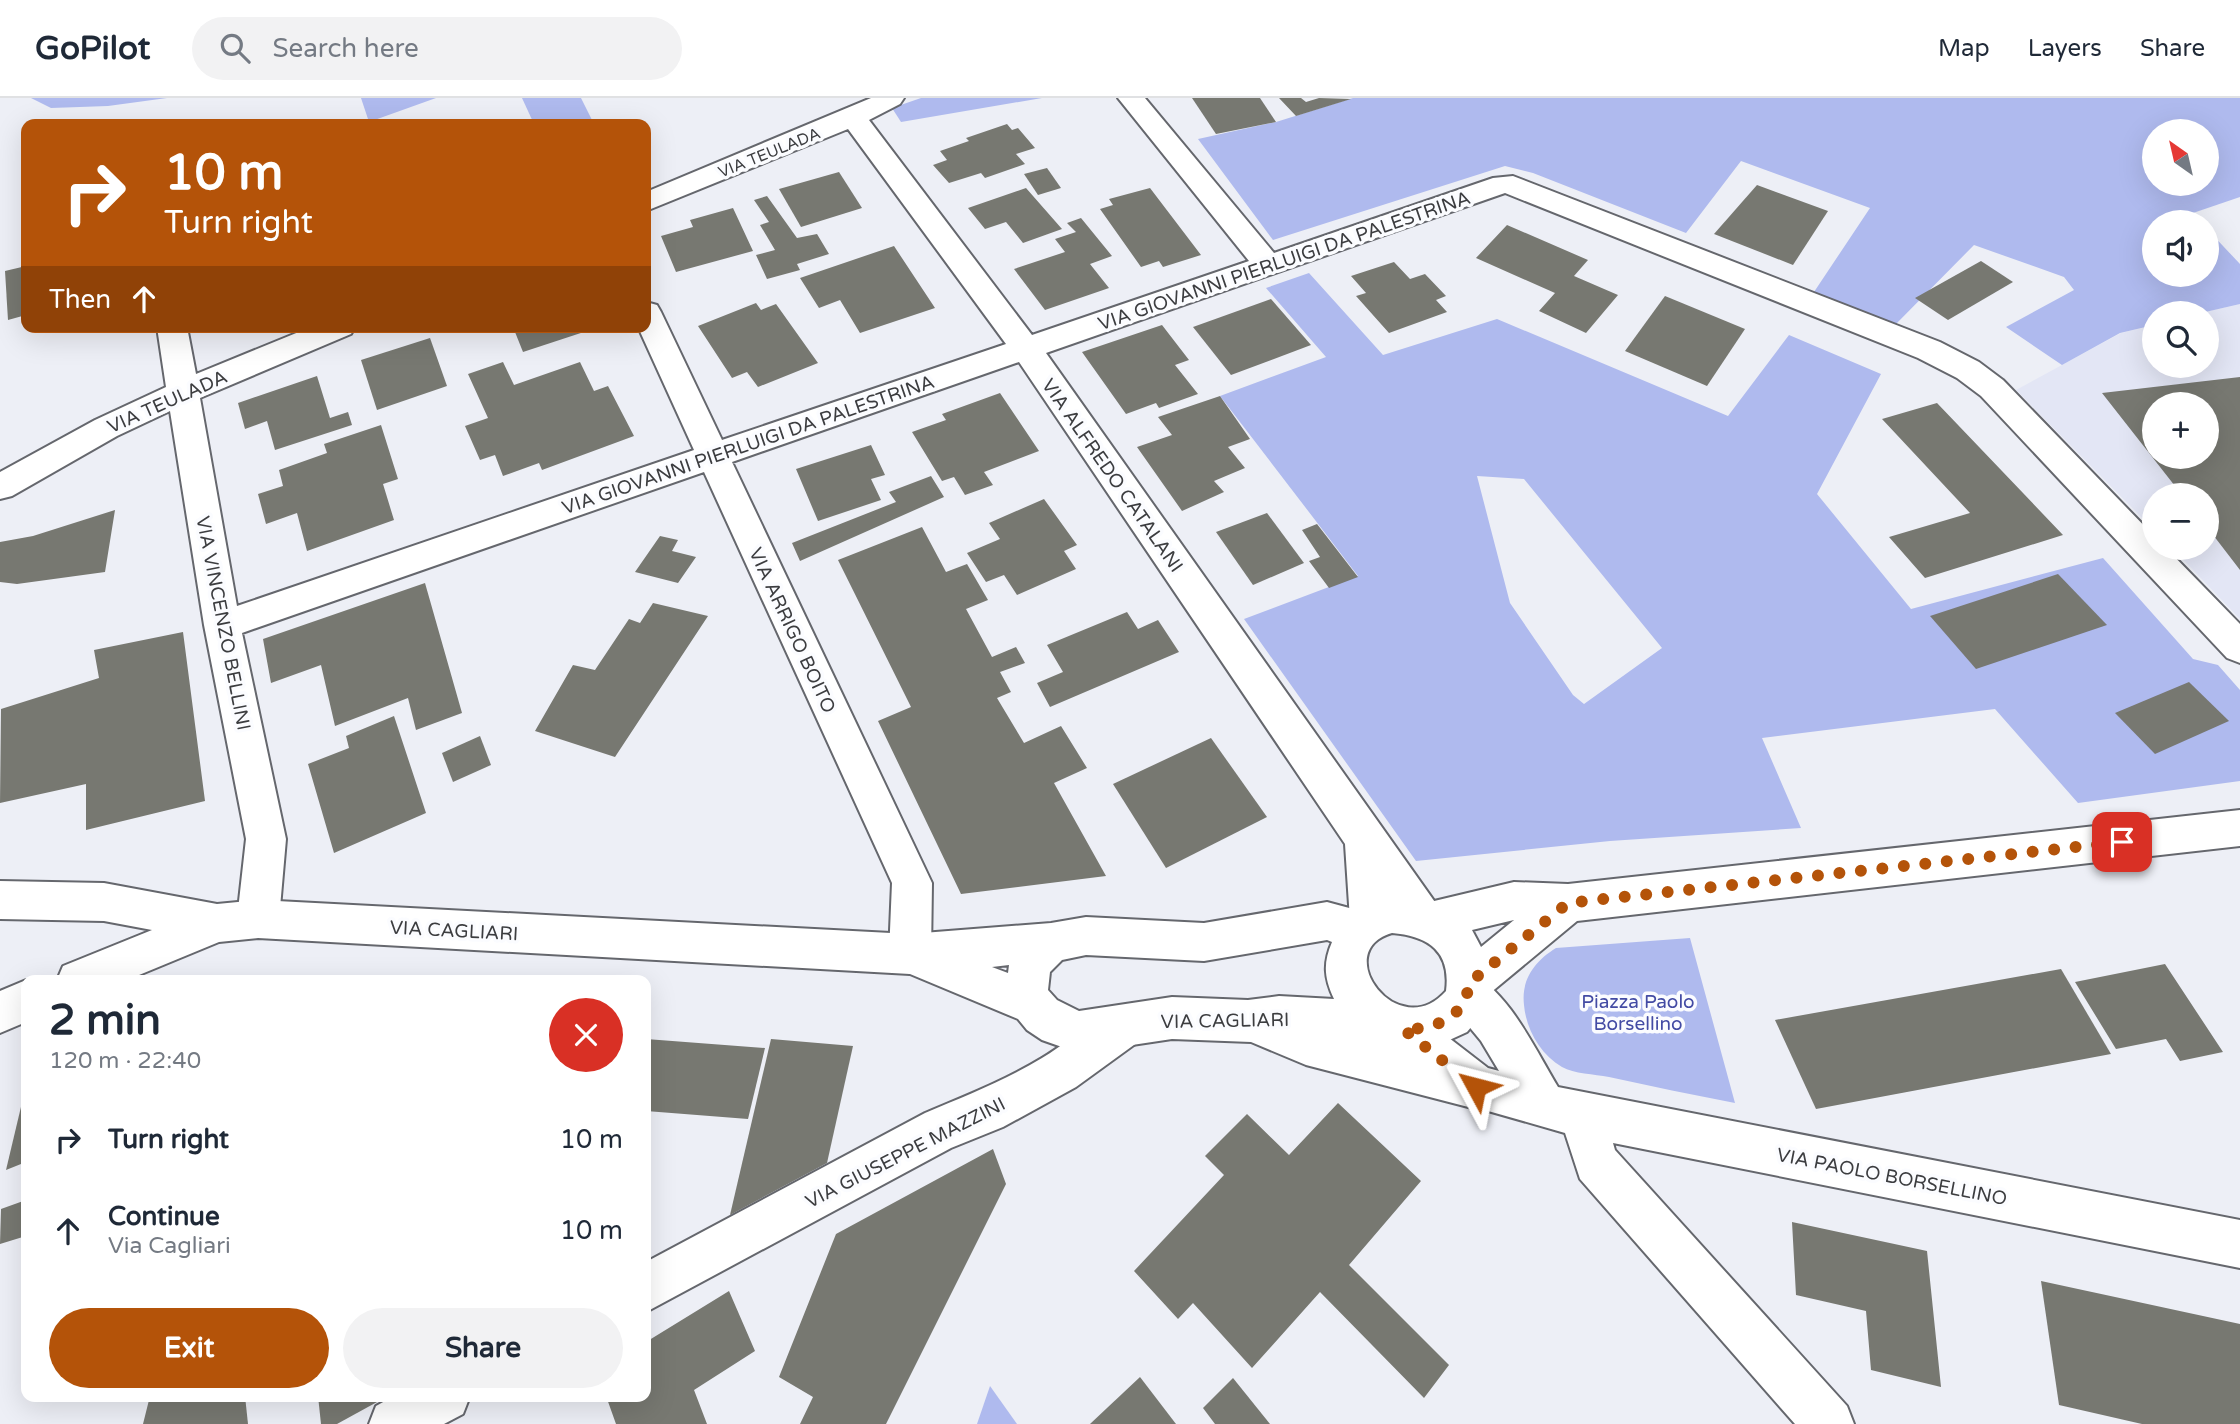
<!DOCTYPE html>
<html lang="en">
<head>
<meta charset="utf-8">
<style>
	:root { --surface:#fff; --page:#f2f2f3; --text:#1f2937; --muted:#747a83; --line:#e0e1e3; --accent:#b45309 }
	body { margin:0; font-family:"Varela Round",sans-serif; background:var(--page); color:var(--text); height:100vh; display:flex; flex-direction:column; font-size:26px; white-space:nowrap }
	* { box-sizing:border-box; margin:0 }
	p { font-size:23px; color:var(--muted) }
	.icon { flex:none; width:38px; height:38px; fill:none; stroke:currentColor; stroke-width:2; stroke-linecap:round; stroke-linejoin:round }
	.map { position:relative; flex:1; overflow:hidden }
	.drawer { position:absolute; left:21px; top:877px; width:630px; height:427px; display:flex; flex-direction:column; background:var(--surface); border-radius:14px; box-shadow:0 7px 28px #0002 }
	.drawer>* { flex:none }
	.guide { position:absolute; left:21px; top:21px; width:630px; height:214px; border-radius:14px; box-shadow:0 7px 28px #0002; background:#b45309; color:#fff; overflow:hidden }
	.needle { width:46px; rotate:326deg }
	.fabs { position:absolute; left:2142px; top:21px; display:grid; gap:14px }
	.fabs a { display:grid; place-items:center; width:77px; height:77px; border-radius:50%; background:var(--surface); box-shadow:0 7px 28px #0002; font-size:35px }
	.pin { position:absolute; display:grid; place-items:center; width:60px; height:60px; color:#fff; margin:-30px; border-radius:14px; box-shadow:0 4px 10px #0006 }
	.me { position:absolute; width:77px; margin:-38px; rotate:308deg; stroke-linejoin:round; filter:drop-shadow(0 0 5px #0008) }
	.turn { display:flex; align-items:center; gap:24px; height:147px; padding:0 28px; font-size:32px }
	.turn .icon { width:91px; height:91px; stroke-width:2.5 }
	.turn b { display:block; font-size:49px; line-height:60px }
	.then { display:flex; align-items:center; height:66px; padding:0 28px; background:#0003; gap:14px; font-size:26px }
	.round { display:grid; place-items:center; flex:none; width:74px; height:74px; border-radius:37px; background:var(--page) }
	.head { display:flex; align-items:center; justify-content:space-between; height:119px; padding:0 28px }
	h1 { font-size:42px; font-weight:700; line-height:52px }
	.action { display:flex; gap:14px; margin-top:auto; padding:14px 28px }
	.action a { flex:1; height:80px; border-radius:42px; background:var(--accent); color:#fff; font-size:28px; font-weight:700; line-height:80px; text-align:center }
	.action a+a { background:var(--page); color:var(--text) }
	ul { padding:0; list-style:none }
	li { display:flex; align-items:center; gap:21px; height:91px; padding:0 28px }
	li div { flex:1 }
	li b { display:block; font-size:26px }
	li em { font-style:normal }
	header { display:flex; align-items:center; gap:42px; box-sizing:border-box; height:98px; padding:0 35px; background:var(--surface); border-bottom:2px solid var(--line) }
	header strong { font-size:33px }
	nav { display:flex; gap:38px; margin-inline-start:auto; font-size:24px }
	.search { width:490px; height:63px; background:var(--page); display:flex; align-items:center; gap:18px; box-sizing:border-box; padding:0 24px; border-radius:38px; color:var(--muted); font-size:26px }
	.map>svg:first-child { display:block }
</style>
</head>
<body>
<header>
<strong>GoPilot</strong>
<div class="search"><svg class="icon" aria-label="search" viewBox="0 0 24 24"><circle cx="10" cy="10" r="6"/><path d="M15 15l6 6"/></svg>Search here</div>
<nav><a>Map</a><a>Layers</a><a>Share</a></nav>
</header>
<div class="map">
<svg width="2240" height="1326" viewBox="0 0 2240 1326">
	<rect width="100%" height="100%" fill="#edeff6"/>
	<path fill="#e3e6f5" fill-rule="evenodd" d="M2240,206v315l-68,-71h35v-53h-53v35l-138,-140 105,-57 33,-8v41h53v-53h-6zM2154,306h53v53h-53z"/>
	<g fill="#afbaee" fill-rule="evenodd">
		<polygon points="31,0 167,0 108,8 51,10"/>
		<polygon points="361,0 436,0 369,24"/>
		<polygon points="522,0 581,0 594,26 534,26"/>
		<polygon points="921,0 1042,0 901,24 892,10"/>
		<path d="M1353,0h887v99l-47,16 7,9h-46v53h53v-46l33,35v40l-39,9h-47v12l-34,8 -58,32 -56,-38 68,-37 -10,-13 -90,-32 -79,80 -81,-33 56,-84 -129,-47 -55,72 -153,-60 -28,-7 -232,74 -75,-101 78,-17zM2154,33h53v53h-53z"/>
		<path d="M1309,175l74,82 114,-36 231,97 61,-81 92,39 -64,120 94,115 192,-51 90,101 25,6 22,25v91l-162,22 -83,-94 -233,29 39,90 -191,13 -194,20 -172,-242 114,-43 -138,-180 106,-39 -60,-69zM1477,378l47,3 138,169 -78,56 -11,-9 -63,-92z"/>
		<path d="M1690,840l45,165c-42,-8 -84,-17 -126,-26 -15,-3 -35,-3 -47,-10 -22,-13 -36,-38 -38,-62 -3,-26 11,-44 32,-57z"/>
		<polygon points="990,1288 1017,1326 977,1326"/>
	</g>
	<g fill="#777871" fill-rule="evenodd">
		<polygon points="1192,0 1260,0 1276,24 1216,36"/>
		<polygon points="1279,0 1301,0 1306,4 1319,0 1351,1 1296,18"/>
		<polygon points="1007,26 1012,32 1018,30 1035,50 1016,56 1025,66 985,80 981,75 949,85 933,67 947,62 940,53 969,43 966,40"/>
		<polygon points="1047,70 1061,90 1038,97 1024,76"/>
		<polygon points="839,74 862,110 801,129 779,91"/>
		<polygon points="1757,87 1828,113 1793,167 1714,136"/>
		<polygon points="1026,90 1062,131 1023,145 1006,124 985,131 968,110"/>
		<polygon points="1150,90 1201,157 1163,169 1159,163 1141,169 1100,111 1113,107 1109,101"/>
		<polygon points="767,98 797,140 817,136 829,156 797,166 800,172 767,181 756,157 775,152 760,127 769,124 754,102"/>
		<polygon points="733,110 753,153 676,174 661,138 693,129 690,122"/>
		<polygon points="1081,120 1112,158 1090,166 1109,190 1045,212 1014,171 1065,154 1055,141 1076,134 1067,125"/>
		<polygon points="1507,127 1588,162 1574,178 1618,197 1586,235 1539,213 1555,195 1476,160"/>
		<polygon points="894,148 935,210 860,235 840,202 819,210 800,180"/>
		<polygon points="1981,163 2013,184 1948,222 1915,200"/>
		<polygon points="1394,164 1410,181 1425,176 1446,198 1436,202 1447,214 1389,235 1356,198 1366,195 1351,178"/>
		<polygon points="26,168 26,217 8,222 5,173"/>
		<polygon points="1665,198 1745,231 1707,288 1625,253"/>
		<polygon points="1271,201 1311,247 1231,277 1193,229"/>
		<polygon points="756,205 761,212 776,206 818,265 758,289 747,274 732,280 698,228"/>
		<polygon points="1162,227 1189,262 1175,267 1198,296 1159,310 1156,305 1126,316 1082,254"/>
		<polygon points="513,229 589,229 590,232 523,254"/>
		<polygon points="430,240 447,288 377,312 361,262"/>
		<polygon points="503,264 514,287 580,264 594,293 608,288 634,338 542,372 539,365 503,378 495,357 480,362 465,328 488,320 468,276"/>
		<polygon points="317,278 330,320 348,314 352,327 275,352 267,323 245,331 238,305"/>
		<path d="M2240,279v193l-33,-43v-32h-25l-80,-102zM2154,306h53v53h-53z"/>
		<polygon points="1000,295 1039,353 984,374 993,387 965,397 954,379 942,383 912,334 946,322 942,316"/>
		<polygon points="1220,298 1250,341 1228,349 1245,370 1214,383 1224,394 1182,413 1137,349 1172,337 1158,319"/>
		<polygon points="1937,305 2063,437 1925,480 1889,439 1970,415 1882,321"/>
		<polygon points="381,327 398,381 383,386 394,422 307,453 297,415 266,426 258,396 283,388 279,372 327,355 324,346"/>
		<polygon points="871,347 885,377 871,381 881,402 818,423 796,371"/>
		<polygon points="931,378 944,399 800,463 792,445 896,404 889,394"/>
		<polygon points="1044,401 1077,447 1064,453 1076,471 1017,497 1004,477 986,484 967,455 1000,441 989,425"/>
		<polygon points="115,412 105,474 17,486 0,484 0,444 33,438"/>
		<polygon points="1267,415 1304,465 1253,487 1216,434"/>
		<polygon points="1317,426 1358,479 1329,490 1309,463 1320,459 1302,432"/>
		<polygon points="922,429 946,474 967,466 988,502 966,511 992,559 1016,549 1025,565 1000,574 1011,594 997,600 1024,645 1061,628 1087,670 1054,685 1106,778 961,796 878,623 911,609 838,462"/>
		<polygon points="660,438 678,442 672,453 696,459 678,485 635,474"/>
		<polygon points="2058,476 2107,527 1976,571 1930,518"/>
		<polygon points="425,485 462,615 416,632 408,600 335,628 321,567 271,585 263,541"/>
		<polygon points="653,505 708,518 615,659 535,633 573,567 595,572 629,521 640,525"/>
		<polygon points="1127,514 1138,531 1158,522 1179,554 1050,609 1037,585 1063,574 1047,547"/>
		<polygon points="183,534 205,703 86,732 86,686 0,705 1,611 99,580 94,552"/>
		<polygon points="2189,584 2229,623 2155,656 2115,615"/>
		<polygon points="394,618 426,715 334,755 308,666 349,650 346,638"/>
		<polygon points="480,638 491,667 453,684 442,655"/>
		<polygon points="1211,640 1267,719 1166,770 1113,686"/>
		<polygon points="2165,866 2223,954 2180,963 2166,941 2116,951 2075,884"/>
		<polygon points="2061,871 2111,956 1816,1011 1775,922"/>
		<polygon points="646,941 765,950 748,1021 646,1013"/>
		<polygon points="771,941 853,948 827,1065 730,1117"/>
		<polygon points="25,992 26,1064 6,1072"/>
		<polygon points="1338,1005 1421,1083 1349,1167 1449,1267 1424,1300 1320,1194 1252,1270 1193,1205 1178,1221 1134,1173 1224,1077 1205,1058 1247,1016 1289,1057"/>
		<polygon points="993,1051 1006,1086 886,1326 800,1326 813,1299 779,1279 836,1136"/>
		<polygon points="26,1102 26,1138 0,1146 1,1111"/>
		<polygon points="1792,1124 1927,1153 1941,1289 1871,1272 1866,1213 1796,1197"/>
		<polygon points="2041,1183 2240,1226 2240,1326 2142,1326 2059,1307"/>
		<polygon points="729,1193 755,1253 694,1292 707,1326 616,1326 606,1298 646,1298 646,1244"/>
		<polygon points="1140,1279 1176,1326 1090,1326"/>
		<polygon points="1233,1280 1270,1326 1215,1326 1203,1310"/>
		<polygon points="150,1298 245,1298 248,1326 143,1326"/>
		<polygon points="318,1298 388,1298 337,1326 321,1326"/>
	</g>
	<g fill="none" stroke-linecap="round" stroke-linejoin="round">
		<defs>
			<g id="street">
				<polygon points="871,0 904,0 900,6 869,22 1032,237 1249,163 1118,0 1145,0 1274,155 1493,80 1513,78 1940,244 1979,264 2003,282 2154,438 2154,450 2166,450 2240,526 2240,565 2227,560 1981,298 1957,280 1918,260 1505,95 1046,255 1437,807 1443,821 1437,835 1422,840 1407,835 1391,811 1392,822 1386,836 1371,841 1356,836 1350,822 1345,746 1019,264 732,364 932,785 931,856 925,870 910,876 895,870 889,856 892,785 704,374 242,535 286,741 279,821 273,835 258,840 243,835 237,821 246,741 204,527 170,313 117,338 12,398 0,401 0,374 95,322 166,289 157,229 187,229 196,276 311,229 355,229 351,236 200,300 237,508 694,352 638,229 646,229 646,204 657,207 661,214 722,342 1006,246 848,31 646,113 646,94"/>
				<path d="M1467,874c40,15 69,79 91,115l682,133v48l-627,-125 2,7 232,256 7,18h-59l-215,-245 -15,-46 -105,-30 -72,-59 -7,-15 7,-15 15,-6 15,6 70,54 11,3 -18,-30 -29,-35 -6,-14 6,-14z"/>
				<path d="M1123,908l15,6 7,15 -7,15 -62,45 -73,40 -52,21 -305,164v-50l279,-149c40,-17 79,-32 117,-55 27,-16 52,-40 81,-52z"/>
				<polygon points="394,1298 470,1298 463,1316 444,1326 369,1326 376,1308"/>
			</g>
			<g id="secondary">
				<path d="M2240,712v36l-663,75 -88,73 -12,26 -10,12 -35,16 -18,2 78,21 6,16 -6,16 -16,6 -170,-44 -55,-23 -79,-3 -93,14 -37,-13 -15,-10 -9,-11 -108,-45 -652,-36 -39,4 -92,38h-70l6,-14 89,-36 -48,-9 -104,-2v-38l104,2 113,21 41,-4 652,34 141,-11 35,-6 118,6 123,-21 26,7 39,-14 38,7 84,-20 54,2zM1514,822l-33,27 -9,-17zM1392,835c37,3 59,19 54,58 -48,54 -117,-40 -54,-58zM1327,842l5,2c-9,21 -8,36 2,57l-55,-3 -31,4 -76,-3 -93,14 -22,-11 -9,-10 2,-18 12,-12 24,-5 118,6zM1009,867l-1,8 -16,-6z"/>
				<polygon points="26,882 26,924 0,935 0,893"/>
			</g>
		</defs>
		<use href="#street" stroke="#65676d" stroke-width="4"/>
		<use href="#secondary" stroke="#65676d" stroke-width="4"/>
		<use href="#street" fill="#fff" fill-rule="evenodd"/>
		<use href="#secondary" fill="#fff" fill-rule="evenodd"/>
	</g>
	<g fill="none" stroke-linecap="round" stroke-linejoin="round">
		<path stroke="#b45309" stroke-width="12" stroke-dasharray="0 21.6" d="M1476,989l-73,-58c31,1 63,-11 66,-46l99,-80 554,-61"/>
	</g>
	<g text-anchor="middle" stroke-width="7" stroke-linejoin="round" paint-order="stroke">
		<g font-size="16" fill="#3c3d40" stroke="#fbfcff">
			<text transform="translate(769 54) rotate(-22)" y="6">VIA TEULADA</text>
		</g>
		<g font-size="19" fill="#3c3d40" stroke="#fbfcff">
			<text transform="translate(1284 162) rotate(-19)" y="7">VIA GIOVANNI PIERLUIGI DA PALESTRINA</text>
			<text transform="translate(167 303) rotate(-24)" y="7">VIA TEULADA</text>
			<text transform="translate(748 346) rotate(-19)" y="7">VIA GIOVANNI PIERLUIGI DA PALESTRINA</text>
			<text transform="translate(1113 377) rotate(55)" y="7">VIA ALFREDO CATALANI</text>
			<text transform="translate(224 525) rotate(79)" y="7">VIA VINCENZO BELLINI</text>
			<text transform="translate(793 532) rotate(65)" y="7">VIA ARRIGO BOITO</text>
			<text transform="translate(454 832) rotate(3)" y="7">VIA CAGLIARI</text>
			<text transform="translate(1225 922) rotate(-1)" y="7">VIA CAGLIARI</text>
			<text transform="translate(905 1054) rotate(-27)" y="7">VIA GIUSEPPE MAZZINI</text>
			<text transform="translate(1892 1078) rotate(11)" y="7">VIA PAOLO BORSELLINO</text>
		</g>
		<g font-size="19" fill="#434ba4" stroke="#fbfcff">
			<text x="1638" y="910">Piazza Paolo<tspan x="1638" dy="22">Borsellino</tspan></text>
		</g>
	</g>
</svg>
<div class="fabs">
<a><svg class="needle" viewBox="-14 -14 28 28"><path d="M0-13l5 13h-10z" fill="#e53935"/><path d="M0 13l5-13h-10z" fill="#747a83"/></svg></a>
<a><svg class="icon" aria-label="sound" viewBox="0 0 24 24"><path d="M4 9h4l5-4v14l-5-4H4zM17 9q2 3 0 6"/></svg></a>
<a><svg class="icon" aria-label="search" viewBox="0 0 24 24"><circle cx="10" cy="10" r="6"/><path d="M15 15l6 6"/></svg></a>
<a>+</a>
<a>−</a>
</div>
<div class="pin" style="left:2122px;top:744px;background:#d93025"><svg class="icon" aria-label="arrive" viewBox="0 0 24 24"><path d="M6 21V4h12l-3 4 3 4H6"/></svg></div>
<svg class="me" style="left:1476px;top:989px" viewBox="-20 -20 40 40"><path d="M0-17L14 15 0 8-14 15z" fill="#b45309" stroke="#fff" stroke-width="4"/></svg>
<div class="guide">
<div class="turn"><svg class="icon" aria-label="right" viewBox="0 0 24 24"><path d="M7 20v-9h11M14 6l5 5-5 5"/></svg><div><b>10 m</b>Turn right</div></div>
<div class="then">Then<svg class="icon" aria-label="ahead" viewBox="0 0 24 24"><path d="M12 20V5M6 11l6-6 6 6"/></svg></div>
</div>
<section class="drawer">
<div class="head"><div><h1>2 min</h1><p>120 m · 22:40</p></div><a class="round" style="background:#d93025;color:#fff"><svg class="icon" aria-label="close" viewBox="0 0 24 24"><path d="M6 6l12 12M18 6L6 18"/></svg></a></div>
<ul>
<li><svg class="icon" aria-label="right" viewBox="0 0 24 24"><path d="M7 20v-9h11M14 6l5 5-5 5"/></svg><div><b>Turn right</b></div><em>10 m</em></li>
<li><svg class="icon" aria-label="ahead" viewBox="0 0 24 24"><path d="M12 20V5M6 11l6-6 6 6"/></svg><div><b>Continue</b><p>Via Cagliari</p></div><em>10 m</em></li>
</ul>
<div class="action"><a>Exit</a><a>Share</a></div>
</section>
</div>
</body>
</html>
